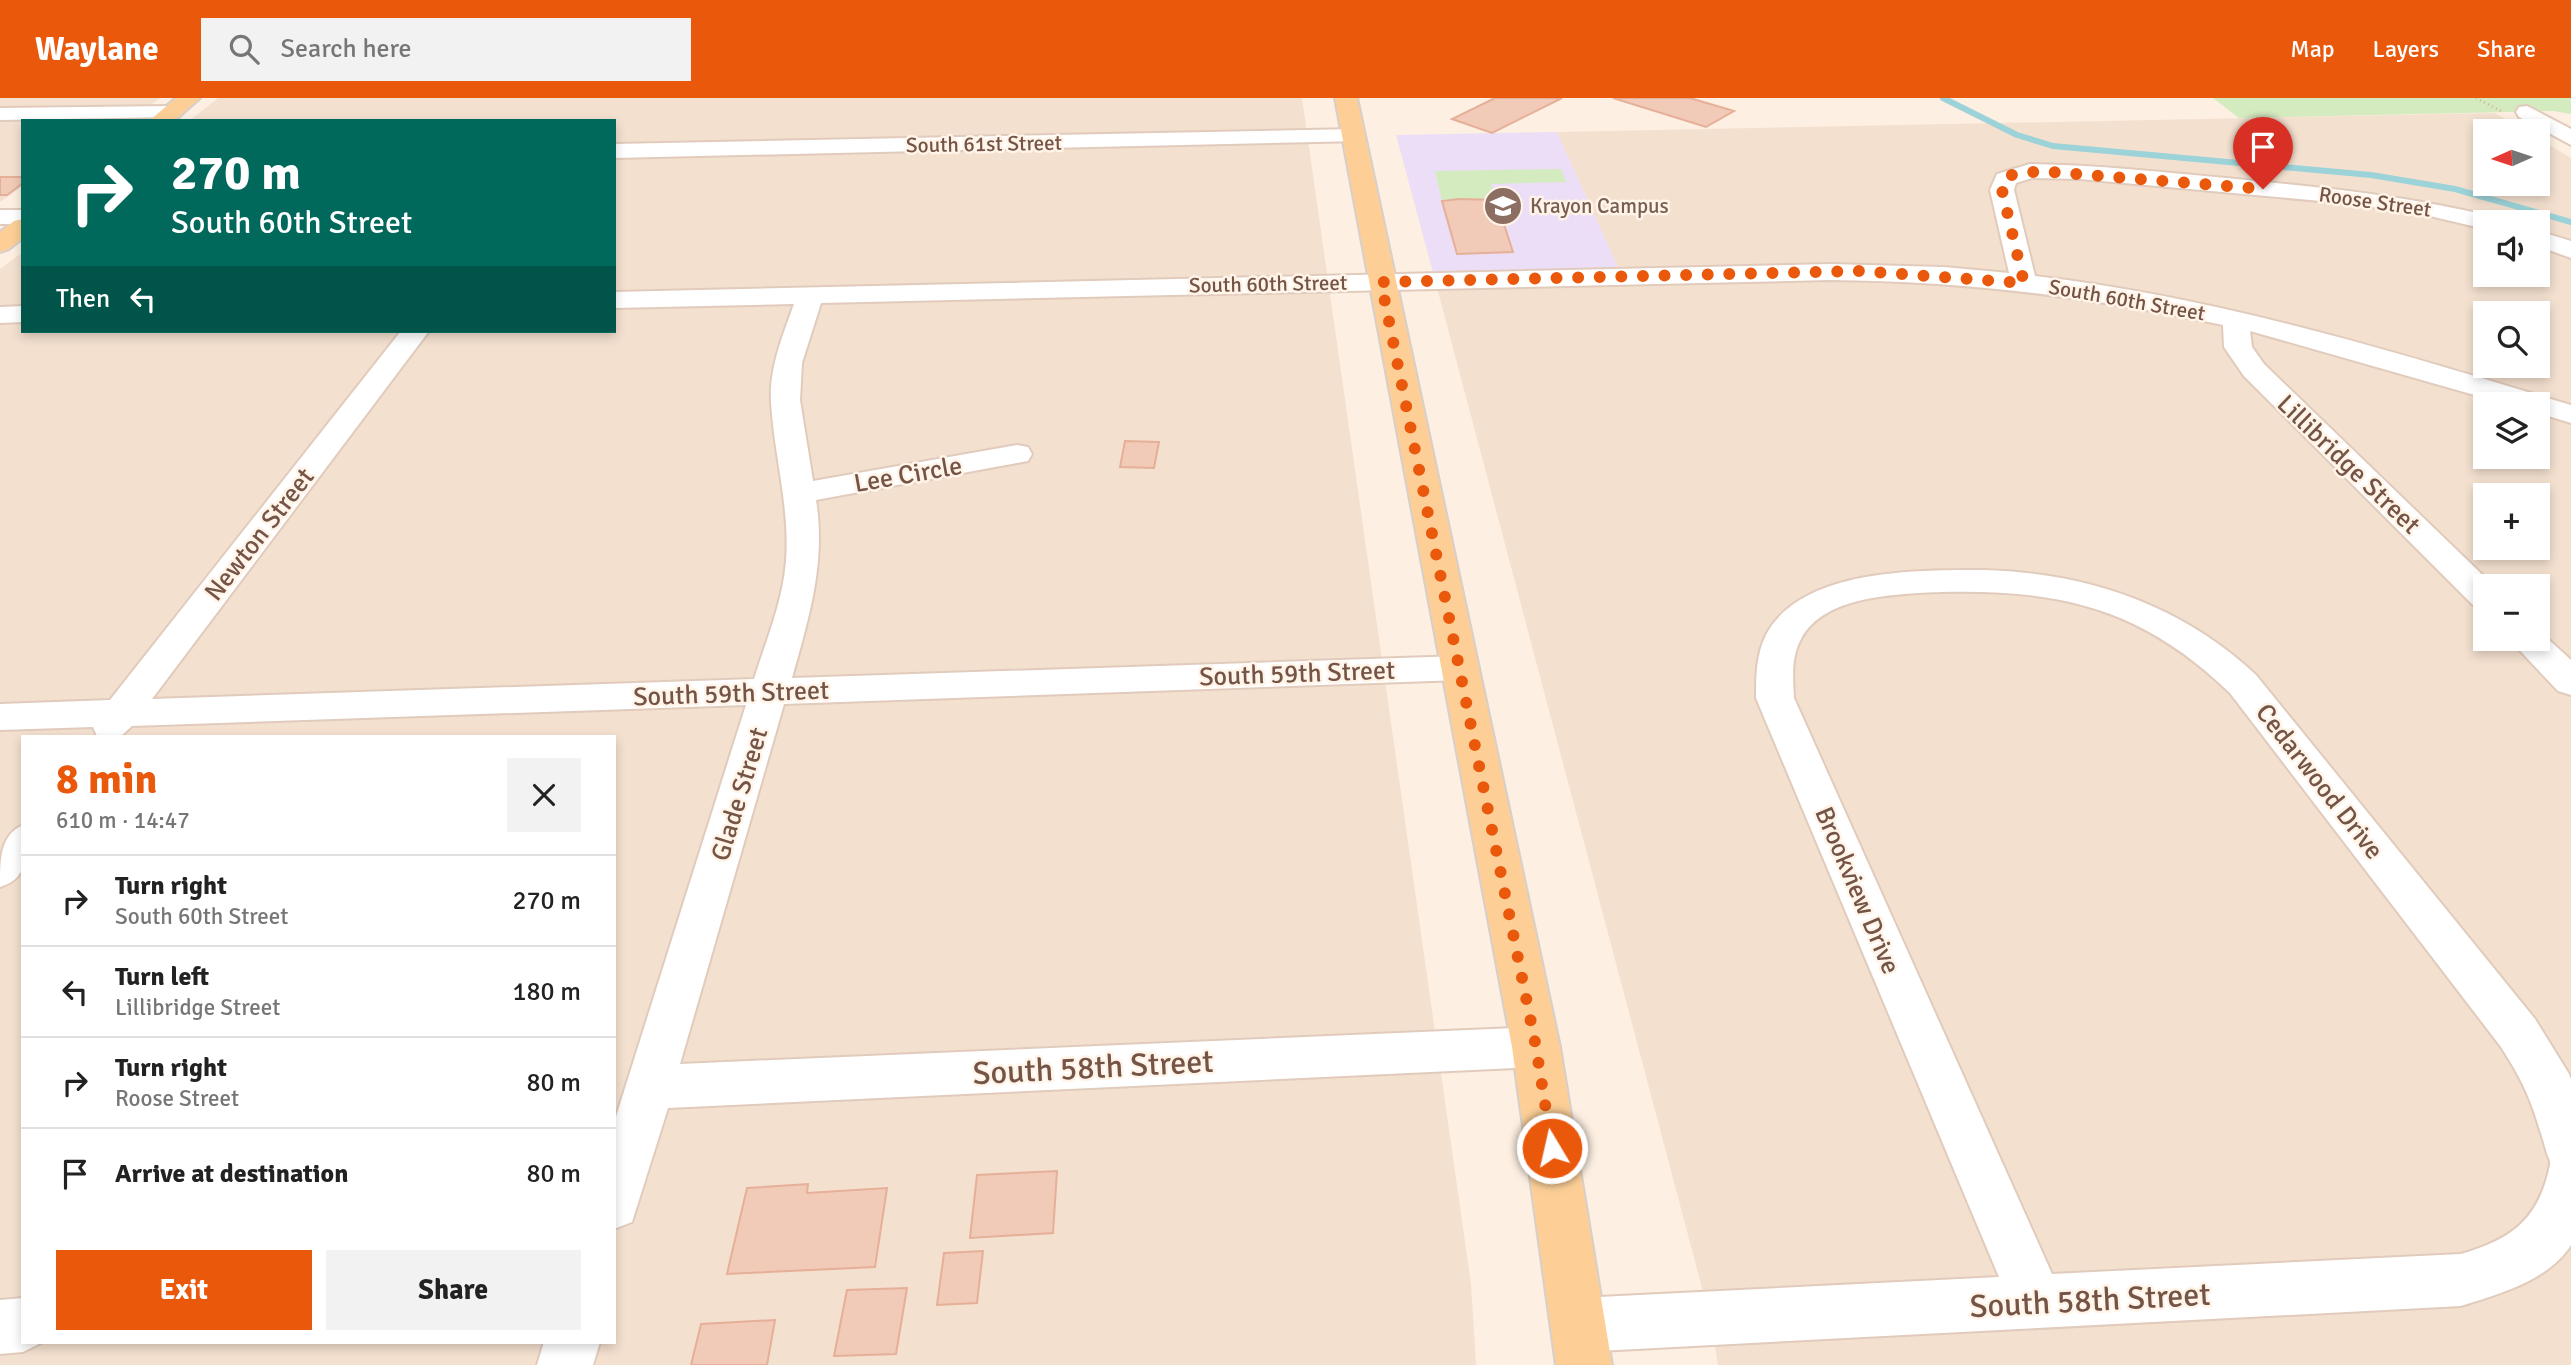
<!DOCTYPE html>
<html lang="en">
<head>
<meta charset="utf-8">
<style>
	:root { --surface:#fff; --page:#f2f2f2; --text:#222; --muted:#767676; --line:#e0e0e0; --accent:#ea580c }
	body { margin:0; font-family:Signika,sans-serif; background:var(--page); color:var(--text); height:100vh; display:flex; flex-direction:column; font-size:26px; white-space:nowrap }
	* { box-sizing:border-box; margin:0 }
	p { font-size:23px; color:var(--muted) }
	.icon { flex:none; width:38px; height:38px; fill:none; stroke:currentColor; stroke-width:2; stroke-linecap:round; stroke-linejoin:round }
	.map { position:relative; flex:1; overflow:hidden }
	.side { position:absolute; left:21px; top:637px; width:595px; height:609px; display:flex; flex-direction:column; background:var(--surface); border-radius:0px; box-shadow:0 4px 10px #0003 }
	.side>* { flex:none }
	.top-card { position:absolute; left:21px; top:21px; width:595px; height:214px; border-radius:0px; box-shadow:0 4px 10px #0003; background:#00695c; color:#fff; overflow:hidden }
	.needle { width:46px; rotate:267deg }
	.controls { position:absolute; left:2473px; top:21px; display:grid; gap:14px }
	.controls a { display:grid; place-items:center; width:77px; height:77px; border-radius:0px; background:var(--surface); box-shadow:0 4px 10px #0003; font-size:35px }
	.pin { position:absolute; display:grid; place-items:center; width:60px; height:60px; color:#fff; margin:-72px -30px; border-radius:50% 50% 50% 0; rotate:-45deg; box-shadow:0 0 7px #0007 }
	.pin .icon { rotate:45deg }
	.me { position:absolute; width:77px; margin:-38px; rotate:351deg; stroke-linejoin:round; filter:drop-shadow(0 0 5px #0008) }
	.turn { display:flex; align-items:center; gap:24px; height:147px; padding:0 35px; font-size:32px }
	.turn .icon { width:91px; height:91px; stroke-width:2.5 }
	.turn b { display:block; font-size:49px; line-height:60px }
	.then { display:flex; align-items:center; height:66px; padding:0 35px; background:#0003; gap:14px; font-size:26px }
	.round { display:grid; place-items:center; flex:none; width:74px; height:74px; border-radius:0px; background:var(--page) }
	.overview { display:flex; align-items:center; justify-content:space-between; height:119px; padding:0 35px }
	h1 { font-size:42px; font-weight:800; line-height:52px; color:var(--accent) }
	.cta { display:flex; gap:14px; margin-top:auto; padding:14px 35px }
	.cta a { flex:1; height:80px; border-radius:0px; background:var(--accent); color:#fff; font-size:28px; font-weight:800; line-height:80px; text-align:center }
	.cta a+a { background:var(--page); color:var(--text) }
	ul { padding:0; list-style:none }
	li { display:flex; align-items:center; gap:21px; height:91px; padding:0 35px; border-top:2px solid var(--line) }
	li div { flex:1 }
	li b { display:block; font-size:26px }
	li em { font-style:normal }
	header { display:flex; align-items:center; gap:42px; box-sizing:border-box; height:98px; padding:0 35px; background:var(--accent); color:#fff }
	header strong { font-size:33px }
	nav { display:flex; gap:38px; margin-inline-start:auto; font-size:24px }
	.search { width:490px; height:63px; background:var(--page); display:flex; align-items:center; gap:18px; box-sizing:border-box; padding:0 24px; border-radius:0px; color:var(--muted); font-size:26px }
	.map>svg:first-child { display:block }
</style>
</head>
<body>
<header>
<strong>Waylane</strong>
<div class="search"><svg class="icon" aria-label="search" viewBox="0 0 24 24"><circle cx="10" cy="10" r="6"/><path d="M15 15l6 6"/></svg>Search here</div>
<nav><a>Map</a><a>Layers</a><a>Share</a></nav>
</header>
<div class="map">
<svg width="2571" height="1267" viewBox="0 0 2571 1267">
	<rect width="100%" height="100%" fill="#fdefe1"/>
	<g fill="#f4e0cf" fill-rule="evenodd">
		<polygon points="0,0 160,0 130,23 23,23 23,88 0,104"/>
		<path d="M218,0h1084l169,1186 5,81h-1476v-1096l23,-17v79h591v-210h-425zM23,639h591v605h-591z"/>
		<path d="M2495,15l31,18h-41v53h53v-46l33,20v1207h-853l-8,-47 -275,-1038 186,-4 -64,-144zM2485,124h53v53h-53zM2485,215h53v53h-53zM2485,306h53v53h-53zM2485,397h53v53h-53zM2485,488h53v53h-53z"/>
	</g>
	<polygon fill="#eddef8" points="1557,34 1622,178 1435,182 1396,37"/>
	<g fill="#d4eabf">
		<polygon points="2213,0 2571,0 2571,16 2553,13 2239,20"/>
		<polygon points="1561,71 1566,84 1491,86 1496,102 1442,103 1435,73"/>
	</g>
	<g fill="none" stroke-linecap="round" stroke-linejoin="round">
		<polyline stroke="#9bd3d8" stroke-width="6" points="1943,0 2017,37 2053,48 2371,77 2455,91 2571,124"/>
	</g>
	<g fill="#f2cab8" stroke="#e5af98" stroke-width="2">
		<polygon points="1495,0 1562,0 1492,35 1452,21"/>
		<polygon points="1613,0 1690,0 1734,13 1706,29"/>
		<polygon points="0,79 23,79 23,85 7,97 0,97"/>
		<polygon points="1459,101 1496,102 1513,154 1457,156 1442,103"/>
		<polygon points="1125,343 1159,344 1154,370 1120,369"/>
		<polygon points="1057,1073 1053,1135 970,1140 977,1077"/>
		<polygon points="808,1086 807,1095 887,1090 875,1169 727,1176 747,1090"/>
		<polygon points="983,1153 977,1205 937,1207 944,1155"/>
		<polygon points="907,1190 896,1256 834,1258 847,1192"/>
		<polygon points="775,1222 767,1267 691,1267 701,1226"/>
	</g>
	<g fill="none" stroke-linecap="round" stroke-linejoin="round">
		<defs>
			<g id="minor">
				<polygon points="171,8 179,9 182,14 179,19 0,22 0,10"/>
				<polygon points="2527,8 2571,31 2571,47 2519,19 2516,14 2519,9"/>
				<polygon points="1354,31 1362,33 1365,38 1362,43 614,60 614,46"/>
				<path d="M2030,66c66,1 131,8 196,14 91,9 179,17 268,39l3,5h-12v7l-68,-16 -75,-10 -262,-24 -48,-1 -16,5 -2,7 21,86c183,21 360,76 536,129v18l-33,-10v-9h-32l-256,-73 2,16 12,17 230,222h-9v22l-12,-3 -229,-229 -20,-29 -1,-22c-130,-28 -259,-44 -393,-45l-1009,23 -19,60 -2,37 13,81 204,-36 11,2 4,7 -4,7 -11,2 -201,37c10,62 -7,118 -24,178l669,-22 13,3 5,9 -5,9 -13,3 -677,24 -104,360 856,-37 17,6 7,14 -7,14 -17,6 -868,41 -36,114 -18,7v-106l132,-418 -614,21 -12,11 -23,-1 -4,-9 -93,3v-26l110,-4 291,-369h28l-277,368 602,-20c12,-38 29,-78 32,-118 4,-54 -12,-106 -15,-159 -2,-34 12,-67 23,-98l-180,4v-16l1216,-28 114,3 65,6 -19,-83 7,-16z"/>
				<rect x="0" y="112" width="23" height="14"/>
				<polygon points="2538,133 2571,143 2571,160 2538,148"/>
				<polygon points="23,208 23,224 0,225 0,209"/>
				<path d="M1984,472c103,3 196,34 272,105l279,344 34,55 2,5v166c-23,36 -72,49 -110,61l-882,46 -19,-8 -8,-19 8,-19 19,-8 420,-21 -243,-579c0,-22 0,-43 10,-63 35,-67 153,-65 218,-65zM1941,494c119,-3 201,16 289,101l271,354c26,40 32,59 45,103 1,6 5,10 4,15 -11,54 -38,74 -89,89l-409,20 -258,-576c-1,-20 -3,-41 7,-59 23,-44 97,-45 140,-47z"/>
				<polygon points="2538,532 2571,562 2571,597 2558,593 2509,541 2538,541"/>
				<path d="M23,727c0,29 9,52 -23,62 0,-28 0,-52 23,-62z"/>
				<polygon points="23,1200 23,1244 43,1244 23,1254 0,1256 0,1202"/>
				<polygon points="544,1244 600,1244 593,1267 537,1267"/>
			</g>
			<g id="major">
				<polygon points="176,0 200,0 174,23 149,23"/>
				<polygon points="1335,0 1357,0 1560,949 1612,1267 1556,1267 1512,949"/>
				<polygon points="23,121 23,140 9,151 0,154 0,134 14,123"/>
			</g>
		</defs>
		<use href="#minor" stroke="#e1cbbc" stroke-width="4"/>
		<use href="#major" stroke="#d8cfcb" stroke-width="4"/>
		<polyline stroke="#d7ae9b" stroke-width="2.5" stroke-dasharray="1 3.5" stroke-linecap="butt" points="2476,0 2501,13"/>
		<use href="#minor" fill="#fff" fill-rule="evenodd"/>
		<use href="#major" fill="#fdcf97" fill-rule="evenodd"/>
	</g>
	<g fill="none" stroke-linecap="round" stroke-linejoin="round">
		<polyline stroke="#ea580c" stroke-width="12" stroke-dasharray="0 21.6" points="1552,1050 1536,949 1381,184 1860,173 2024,185 2002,92 2002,85 2012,77 2040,73 2263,91"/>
	</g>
	<defs>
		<symbol id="school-disc" viewBox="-11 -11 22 22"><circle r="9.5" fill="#8d6e63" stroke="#fff4e7"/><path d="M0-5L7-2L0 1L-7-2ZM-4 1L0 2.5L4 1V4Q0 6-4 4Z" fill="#fff"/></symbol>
	</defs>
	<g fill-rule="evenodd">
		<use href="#school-disc" x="1481" y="86" width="44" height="44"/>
	</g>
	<g text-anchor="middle" stroke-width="5" stroke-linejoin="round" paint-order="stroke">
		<g font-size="21" fill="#745447" stroke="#fff4e7">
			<text transform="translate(984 46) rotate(-1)" y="7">South 61st Street</text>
			<text transform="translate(2375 104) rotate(8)" y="7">Roose Street</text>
			<text transform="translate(1268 186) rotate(-1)" y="7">South 60th Street</text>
			<text transform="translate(2127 202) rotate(10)" y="7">South 60th Street</text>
		</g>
		<g font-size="21" fill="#785e54" stroke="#fff4e7" text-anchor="start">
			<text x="1530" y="115">Krayon Campus</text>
		</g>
		<g font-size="26" fill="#745447" stroke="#fff4e7">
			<text transform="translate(2349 366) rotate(44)" y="9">Lillibridge Street</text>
			<text transform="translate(908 376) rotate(-10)" y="9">Lee Circle</text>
			<text transform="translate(259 436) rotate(-52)" y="9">Newton Street</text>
			<text transform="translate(1297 575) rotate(-2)" y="9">South 59th Street</text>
			<text transform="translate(731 595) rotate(-2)" y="9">South 59th Street</text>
			<text transform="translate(2320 683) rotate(52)" y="9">Cedarwood Drive</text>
			<text transform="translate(739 696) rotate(-73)" y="9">Glade Street</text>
			<text transform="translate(1858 792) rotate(67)" y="9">Brookview Drive</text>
		</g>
		<g font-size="32" fill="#745447" stroke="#fff4e7">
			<text transform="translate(1093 969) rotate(-3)" y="11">South 58th Street</text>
			<text transform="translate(2090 1202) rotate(-3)" y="11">South 58th Street</text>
		</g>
	</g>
</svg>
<div class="controls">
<a><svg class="needle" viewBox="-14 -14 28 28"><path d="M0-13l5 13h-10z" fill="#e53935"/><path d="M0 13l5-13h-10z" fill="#767676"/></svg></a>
<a><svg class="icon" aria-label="sound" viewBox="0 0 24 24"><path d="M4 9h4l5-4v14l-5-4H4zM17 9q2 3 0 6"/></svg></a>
<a><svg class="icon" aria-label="search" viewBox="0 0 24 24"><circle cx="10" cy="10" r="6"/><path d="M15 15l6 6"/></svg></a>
<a><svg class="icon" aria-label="layers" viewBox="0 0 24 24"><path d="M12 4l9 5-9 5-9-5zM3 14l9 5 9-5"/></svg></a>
<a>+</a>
<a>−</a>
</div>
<div class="pin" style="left:2263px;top:91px;background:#d93025"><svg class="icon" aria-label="arrive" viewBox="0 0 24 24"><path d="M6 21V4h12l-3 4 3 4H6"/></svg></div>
<svg class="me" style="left:1552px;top:1050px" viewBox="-20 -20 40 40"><circle r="17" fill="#ea580c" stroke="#fff" stroke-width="3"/><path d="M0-11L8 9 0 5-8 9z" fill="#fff"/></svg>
<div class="top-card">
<div class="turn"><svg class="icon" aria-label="right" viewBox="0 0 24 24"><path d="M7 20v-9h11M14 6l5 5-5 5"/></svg><div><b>270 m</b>South 60th Street</div></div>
<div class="then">Then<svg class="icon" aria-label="left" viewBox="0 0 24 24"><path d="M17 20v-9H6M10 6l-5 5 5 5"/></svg></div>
</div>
<section class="side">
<div class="overview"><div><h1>8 min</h1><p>610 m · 14:47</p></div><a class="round"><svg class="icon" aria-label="close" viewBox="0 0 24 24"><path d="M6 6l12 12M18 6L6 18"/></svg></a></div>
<ul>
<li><svg class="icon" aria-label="right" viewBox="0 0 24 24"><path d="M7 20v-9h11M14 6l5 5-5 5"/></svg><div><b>Turn right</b><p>South 60th Street</p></div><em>270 m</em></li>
<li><svg class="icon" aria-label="left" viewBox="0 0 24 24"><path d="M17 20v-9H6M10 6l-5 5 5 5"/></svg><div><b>Turn left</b><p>Lillibridge Street</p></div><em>180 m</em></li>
<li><svg class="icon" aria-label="right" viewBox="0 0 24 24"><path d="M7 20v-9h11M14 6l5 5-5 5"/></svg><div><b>Turn right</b><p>Roose Street</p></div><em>80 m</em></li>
<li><svg class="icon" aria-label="arrive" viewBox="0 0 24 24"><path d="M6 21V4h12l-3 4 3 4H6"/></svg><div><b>Arrive at destination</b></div><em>80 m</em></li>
</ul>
<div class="cta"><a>Exit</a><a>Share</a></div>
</section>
</div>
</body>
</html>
